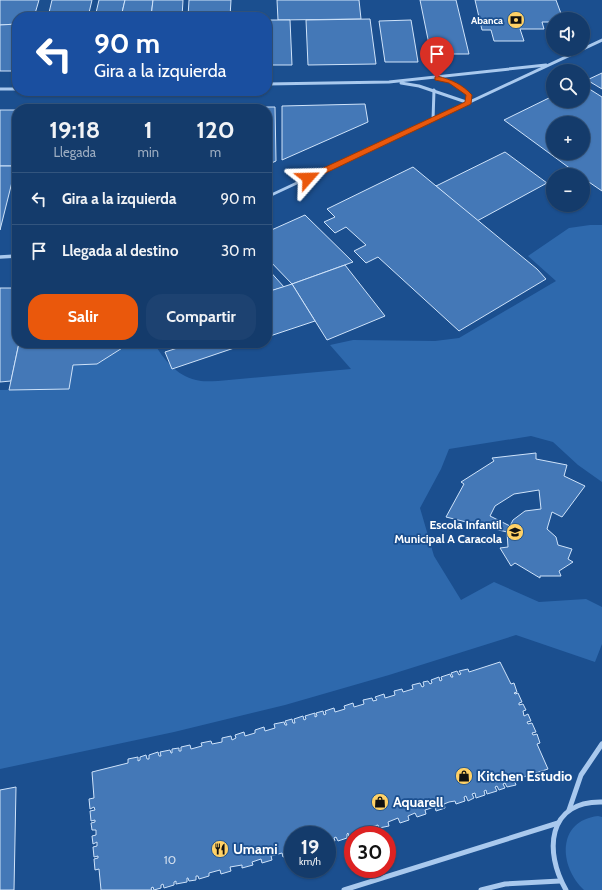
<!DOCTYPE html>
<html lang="es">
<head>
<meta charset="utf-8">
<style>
	:root { --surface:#143b6b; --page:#1d4271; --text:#f1f3f6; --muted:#9dadc1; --line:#33557e; --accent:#ea580c }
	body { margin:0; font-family:Cabin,sans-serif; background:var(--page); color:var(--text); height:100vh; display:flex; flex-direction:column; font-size:15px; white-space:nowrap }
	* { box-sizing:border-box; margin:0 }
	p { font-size:13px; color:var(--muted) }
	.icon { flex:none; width:22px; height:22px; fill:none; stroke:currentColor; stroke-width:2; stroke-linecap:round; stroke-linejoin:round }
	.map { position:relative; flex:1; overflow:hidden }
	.drawer { position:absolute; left:12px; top:104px; width:260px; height:244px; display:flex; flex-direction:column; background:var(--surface); border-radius:16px; box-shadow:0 1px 3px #0004,0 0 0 1px var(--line) }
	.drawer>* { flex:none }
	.guide { position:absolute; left:12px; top:12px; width:260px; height:84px; border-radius:16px; box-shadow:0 1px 3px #0004,0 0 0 1px var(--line); background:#1a4fa0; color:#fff; overflow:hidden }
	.controls { position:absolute; left:546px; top:12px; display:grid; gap:8px }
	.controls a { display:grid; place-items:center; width:44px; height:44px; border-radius:50%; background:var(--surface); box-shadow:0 1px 3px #0004,0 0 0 1px var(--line); font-size:20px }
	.speed { position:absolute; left:284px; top:826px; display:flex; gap:8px; font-size:20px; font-weight:700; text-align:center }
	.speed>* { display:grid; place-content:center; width:52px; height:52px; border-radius:50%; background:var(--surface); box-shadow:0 1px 3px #0004,0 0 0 1px var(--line); line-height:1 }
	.speed small { font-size:10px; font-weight:400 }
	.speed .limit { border:6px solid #d22; background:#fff; color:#111 }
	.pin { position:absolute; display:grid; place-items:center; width:34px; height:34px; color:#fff; margin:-41px -17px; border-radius:50% 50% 50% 0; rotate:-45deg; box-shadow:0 0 4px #0007 }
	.pin .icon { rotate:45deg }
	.me { position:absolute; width:44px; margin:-22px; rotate:65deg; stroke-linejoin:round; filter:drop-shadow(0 0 3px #0008) }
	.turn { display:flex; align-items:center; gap:14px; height:84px; padding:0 16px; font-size:18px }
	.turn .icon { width:52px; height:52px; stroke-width:2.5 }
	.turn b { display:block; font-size:28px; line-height:34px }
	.eta { display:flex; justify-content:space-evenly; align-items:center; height:68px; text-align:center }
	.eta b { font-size:24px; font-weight:700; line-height:28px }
	.primary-button { display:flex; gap:8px; margin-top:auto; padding:8px 16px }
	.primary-button a { flex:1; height:46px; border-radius:16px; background:var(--accent); color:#fff; font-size:16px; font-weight:700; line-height:46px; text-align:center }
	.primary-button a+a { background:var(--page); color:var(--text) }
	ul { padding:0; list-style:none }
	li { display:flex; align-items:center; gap:12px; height:52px; padding:0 16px; border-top:1px solid var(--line) }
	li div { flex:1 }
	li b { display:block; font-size:15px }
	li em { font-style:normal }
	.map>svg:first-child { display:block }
</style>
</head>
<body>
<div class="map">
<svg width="602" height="890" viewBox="0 0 602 890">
	<rect width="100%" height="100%" fill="#1b4f8f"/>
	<g fill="#2e69ad">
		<path d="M590,225h12v257l-24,-17 -25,-23 -22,-6 -82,13 -8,20 -21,39 14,48 27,44 33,-18 45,20 47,-3 16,8v37l-7,18 -79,-27 -127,40 -104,30 -111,27 -174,37v-379l69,-1 4,-24 24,-1 34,-21h23c10,17 22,32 42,37 6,2 15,1 22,1l133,-12 -21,-24 23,-5 82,1 24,-3 97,-57 -28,-25 41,-28z"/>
		<path d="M598,816l4,1v73h-18c-25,-23 -28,-69 14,-74z"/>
	</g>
	<g fill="#4478b7" stroke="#cfe3fa" fill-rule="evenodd">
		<polygon points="0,0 39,0 34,17 17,17 17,24 0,25"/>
		<polygon points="52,0 92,0 88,17 48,17"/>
		<polygon points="99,0 125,0 121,17 95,17"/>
		<polygon points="125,0 153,0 151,17 121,17"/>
		<polygon points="153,0 183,0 182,17 151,17"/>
		<polygon points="189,0 231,0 230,17 188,17"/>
		<polygon points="277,0 359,0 361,19 278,20"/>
		<polygon points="420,0 456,0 469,54 431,54"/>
		<polygon points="475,0 556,0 563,19 553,19 553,22 542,22 544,29 520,29 524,41 494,41 491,30 482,30"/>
		<polygon points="370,19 376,64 308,65 306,20"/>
		<polygon points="267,20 290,20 292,65 267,65"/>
		<polygon points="411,20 418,62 385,62 379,21"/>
		<polygon points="17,24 17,71 0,71 0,25"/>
		<polygon points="602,73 602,89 587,80"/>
		<path d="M583,85l19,12v94l-19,-13v-3h-4l-75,-55 49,-24v5h30zM553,123h30v30h-30z"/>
		<polygon points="365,104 368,122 282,160 282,106"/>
		<polygon points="236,107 235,109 199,109 199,108"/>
		<polygon points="236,107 275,107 276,161 267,165 267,109 235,109"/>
		<polygon points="0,110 17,110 16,166 0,166"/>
		<polygon points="505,152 547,183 477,221 436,186"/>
		<polygon points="0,166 16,166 0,230"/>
		<polygon points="413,167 537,269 546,279 459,331 378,257 366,263 354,251 366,245 346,227 335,233 324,222 335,217 327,209"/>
		<polygon points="305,215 353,262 292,284 267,258 267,232"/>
		<polygon points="345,265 385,316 327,340 292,284"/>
		<polygon points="267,268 284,287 267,292"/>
		<polygon points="292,284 315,321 267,337 267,292"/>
		<polygon points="0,288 17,288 17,343 19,343 11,381 0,382"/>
		<polygon points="19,343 127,343 127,345 97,364 73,365 69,389 9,390"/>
		<polygon points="193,343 249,343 172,369 165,352"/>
		<path d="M536,453v6l31,6 -3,11 21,10 -23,31 -10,-5 -5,17 9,8 2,8 14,4 -4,10 5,3 -14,9 2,5h-21v2l-25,-15 -4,3 -11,-18 8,-1 -1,-15 -61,-15 18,-33 -3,-2 33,-21 -2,-3zM539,490l2,19 -16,2 -12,9 -3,6 -20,-10 5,-10 19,-12z"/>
		<polygon points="500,662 511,684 514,683 517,692 514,693 515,694 518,693 522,702 519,703 519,705 523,704 526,710 523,711 524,716 528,714 531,721 527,722 528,724 532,723 536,732 532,733 533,735 537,734 540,743 537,744 548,769 514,780 516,785 507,787 505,783 503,784 505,788 499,790 497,786 495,787 497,791 487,794 486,790 484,791 485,795 476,798 475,793 472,794 474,798 468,801 466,796 464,797 465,801 456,804 455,801 449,802 444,804 445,808 436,811 435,807 425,810 426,814 417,817 415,813 408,816 409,820 400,823 398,818 388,822 389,826 379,828 378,825 367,828 368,832 358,835 357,831 355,832 356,835 349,837 348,833 347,834 347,838 338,841 336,837 334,838 335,841 327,844 327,835 293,835 293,854 283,857 282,853 271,856 272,860 262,863 261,859 252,862 253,865 242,868 242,865 230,867 231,871 221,874 220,870 209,873 209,876 199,879 198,876 196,876 196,880 189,881 188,878 187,878 187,882 176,884 176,881 174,882 174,885 164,888 163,884 161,885 161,888 154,890 153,887 151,888 152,890 101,890 99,869 95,870 94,859 98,858 98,856 94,857 93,847 97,846 97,842 93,844 92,836 96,835 96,830 92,830 91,823 95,822 95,820 91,821 90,811 95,810 94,807 90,809 89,799 94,798 92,772 128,763 128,759 138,757 138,761 140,760 140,757 146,755 147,759 149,759 149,755 158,752 159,756 161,756 160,752 170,750 171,753 172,753 172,749 179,748 179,751 181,751 181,747 190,745 191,749 202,746 201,743 211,741 212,744 222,742 222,738 231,736 232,740 236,738 235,735 244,732 245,736 255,733 255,730 264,727 265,731 275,728 274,724 284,722 285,725 287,725 285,721 292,719 293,723 295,723 294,719 303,716 304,720 306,719 305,716 315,713 315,717 317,716 316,713 323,711 324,715 326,714 325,711 334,708 335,712 345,709 344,706 353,703 354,707 364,704 363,700 372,698 373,701 377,700 375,697 384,694 385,698 395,695 394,691 402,689 403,692 413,689 412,685 420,683 422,687 424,686 423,682 428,681 430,684 432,683 431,680 439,677 440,681 442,680 441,677 450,674 451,677 453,677 451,673 457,671 459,675 461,674 459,671 468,669 469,672"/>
		<polygon points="16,787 14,890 0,890 0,790"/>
	</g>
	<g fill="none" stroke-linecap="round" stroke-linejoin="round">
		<g stroke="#a9c9ee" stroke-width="3">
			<path d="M401,83l18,3 50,17v-8c-8,-8 -16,-13 -27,-16"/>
			<polyline points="267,84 389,82 546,65"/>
			<polyline points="0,89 17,89"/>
			<polyline points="433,120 434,90"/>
			<polyline points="267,197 602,40"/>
		</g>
		<polyline stroke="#a9c9ee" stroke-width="3.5" points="0,257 17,256"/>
		<g stroke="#a9c9ee" stroke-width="5">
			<polyline points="569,810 581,775 602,744"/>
			<polyline points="344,890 558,823"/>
			<polyline points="481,890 505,884 560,881"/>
			<path d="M566,890c-22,-38 -19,-89 36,-88"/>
		</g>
	</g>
	<path fill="#ea580c" stroke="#983908" d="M437,76c15,4 25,8 35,19l-1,9 -160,76h-5v-4l159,-74 1,-7 -17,-12 -14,-3v-3z"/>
	<defs>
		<symbol id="bank-disc" viewBox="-11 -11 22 22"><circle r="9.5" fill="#ffd166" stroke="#1b4f8f"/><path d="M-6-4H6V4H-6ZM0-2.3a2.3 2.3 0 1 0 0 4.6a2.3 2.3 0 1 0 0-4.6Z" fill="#111"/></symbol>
		<symbol id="school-disc" viewBox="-11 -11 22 22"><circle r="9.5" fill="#ffd166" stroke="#1b4f8f"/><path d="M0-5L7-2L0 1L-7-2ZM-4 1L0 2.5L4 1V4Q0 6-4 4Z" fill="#111"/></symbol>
		<symbol id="shop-disc" viewBox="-11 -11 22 22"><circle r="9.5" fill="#ffd166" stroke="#1b4f8f"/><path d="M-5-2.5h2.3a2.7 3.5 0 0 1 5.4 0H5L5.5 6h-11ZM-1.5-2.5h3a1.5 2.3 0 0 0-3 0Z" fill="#111"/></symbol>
		<symbol id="restaurant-disc" viewBox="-11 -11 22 22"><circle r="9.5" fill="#ffd166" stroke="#1b4f8f"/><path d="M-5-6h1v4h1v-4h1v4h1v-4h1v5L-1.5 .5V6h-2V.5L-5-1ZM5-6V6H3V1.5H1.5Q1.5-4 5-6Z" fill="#111"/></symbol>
	</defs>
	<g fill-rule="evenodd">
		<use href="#bank-disc" x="506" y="10" width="20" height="20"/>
		<use href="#school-disc" x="505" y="522" width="20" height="20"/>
		<use href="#shop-disc" x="454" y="766" width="20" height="20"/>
		<use href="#shop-disc" x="370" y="792" width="20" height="20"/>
		<use href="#restaurant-disc" x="210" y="839" width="20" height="20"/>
	</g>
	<g text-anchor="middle" stroke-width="3.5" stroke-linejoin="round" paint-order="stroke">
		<g font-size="10" font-weight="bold" fill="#fff" stroke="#1b4f8f" text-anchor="end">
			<text x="503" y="24">Abanca</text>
		</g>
		<g font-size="12" font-weight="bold" fill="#fff" stroke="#1b4f8f" text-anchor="end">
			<text x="502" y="529">Escola Infantil<tspan x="502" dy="14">Municipal A Caracola</tspan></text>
		</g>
		<g font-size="12" fill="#d0dded">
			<text x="170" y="864">10</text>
		</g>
		<g font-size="14" font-weight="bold" fill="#fff" stroke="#1b4f8f" text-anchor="start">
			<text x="477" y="781">Kitchen Estudio</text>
			<text x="393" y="807">Aquarell</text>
			<text x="233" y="854">Umami</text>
		</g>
	</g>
</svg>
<div class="controls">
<a><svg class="icon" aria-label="sound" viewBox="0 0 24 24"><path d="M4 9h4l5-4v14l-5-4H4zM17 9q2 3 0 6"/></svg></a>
<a><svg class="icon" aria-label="search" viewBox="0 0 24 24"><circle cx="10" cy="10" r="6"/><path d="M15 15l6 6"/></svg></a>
<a>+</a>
<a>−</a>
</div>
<div class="speed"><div>19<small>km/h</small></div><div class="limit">30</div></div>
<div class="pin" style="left:437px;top:78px;background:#d93025"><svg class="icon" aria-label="arrive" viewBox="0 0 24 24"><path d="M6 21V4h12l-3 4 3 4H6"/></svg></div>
<svg class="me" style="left:308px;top:178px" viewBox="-20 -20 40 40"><path d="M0-17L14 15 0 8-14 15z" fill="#ea580c" stroke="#fff" stroke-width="4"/></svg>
<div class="guide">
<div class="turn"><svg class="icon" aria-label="left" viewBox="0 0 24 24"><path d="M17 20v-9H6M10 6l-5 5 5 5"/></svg><div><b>90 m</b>Gira a la izquierda</div></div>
</div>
<section class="drawer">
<div class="eta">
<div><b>19:18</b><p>Llegada</p></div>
<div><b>1</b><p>min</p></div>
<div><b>120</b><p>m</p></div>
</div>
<ul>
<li><svg class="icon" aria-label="left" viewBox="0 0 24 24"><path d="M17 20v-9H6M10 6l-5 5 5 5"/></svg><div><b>Gira a la izquierda</b></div><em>90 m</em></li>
<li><svg class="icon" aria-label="arrive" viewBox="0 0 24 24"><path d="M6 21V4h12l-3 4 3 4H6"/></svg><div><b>Llegada al destino</b></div><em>30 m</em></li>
</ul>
<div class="primary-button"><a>Salir</a><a>Compartir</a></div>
</section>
</div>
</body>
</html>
